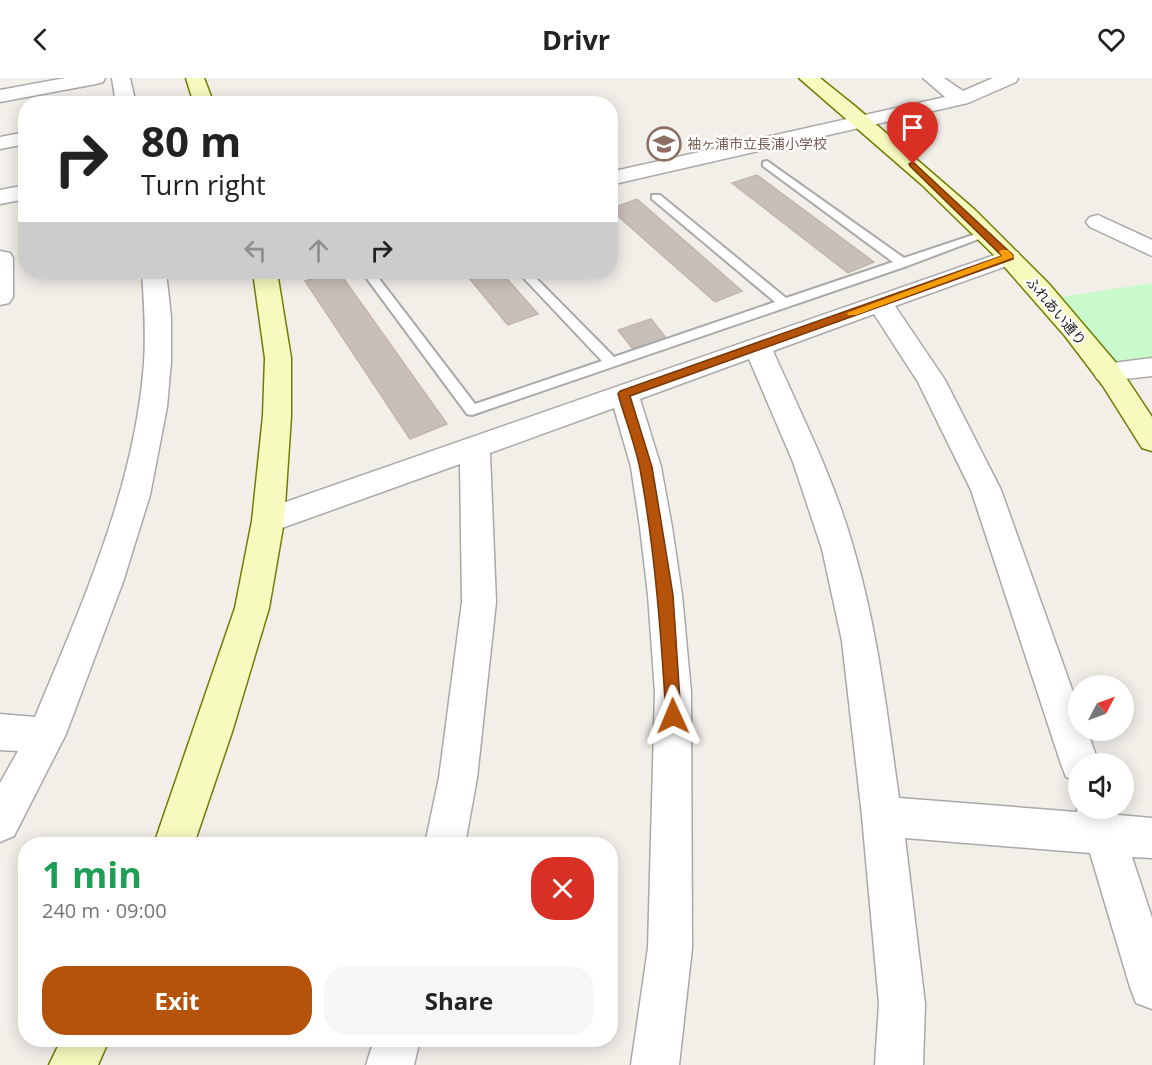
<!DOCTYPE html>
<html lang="en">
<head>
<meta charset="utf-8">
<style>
	:root { --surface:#fff; --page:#f6f6f6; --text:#222; --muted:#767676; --accent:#b45309 }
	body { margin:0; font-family:"Open Sans","Noto Sans JP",sans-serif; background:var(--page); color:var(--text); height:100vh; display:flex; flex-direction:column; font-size:22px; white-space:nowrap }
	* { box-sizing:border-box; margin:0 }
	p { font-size:20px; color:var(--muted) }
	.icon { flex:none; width:33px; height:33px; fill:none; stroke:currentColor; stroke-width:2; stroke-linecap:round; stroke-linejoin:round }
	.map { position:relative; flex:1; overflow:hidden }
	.panel { position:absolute; left:18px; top:759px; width:600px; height:210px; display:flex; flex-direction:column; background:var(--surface); border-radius:24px; box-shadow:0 3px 15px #0003 }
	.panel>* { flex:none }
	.banner { position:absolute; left:18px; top:18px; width:600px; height:183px; border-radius:24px; box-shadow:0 3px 15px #0003; background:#fff; color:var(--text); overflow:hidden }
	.needle { width:39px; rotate:49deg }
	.buttons { position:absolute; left:1068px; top:597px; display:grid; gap:12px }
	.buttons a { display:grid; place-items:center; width:66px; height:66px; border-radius:50%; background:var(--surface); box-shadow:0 3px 15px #0003; font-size:30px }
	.pin { position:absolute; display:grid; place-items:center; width:51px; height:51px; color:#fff; margin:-62px -26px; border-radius:50% 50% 50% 0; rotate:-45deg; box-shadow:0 0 6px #0007 }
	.pin .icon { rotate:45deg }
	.me { position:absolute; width:66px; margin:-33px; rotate:359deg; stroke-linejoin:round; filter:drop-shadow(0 0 4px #0008) }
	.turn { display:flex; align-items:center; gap:21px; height:126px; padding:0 24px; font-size:27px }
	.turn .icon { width:78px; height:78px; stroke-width:2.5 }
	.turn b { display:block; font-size:42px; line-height:51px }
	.lanes { display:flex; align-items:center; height:57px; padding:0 24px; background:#0003; justify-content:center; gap:30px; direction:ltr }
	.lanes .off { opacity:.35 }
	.round { display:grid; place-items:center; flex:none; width:63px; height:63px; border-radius:24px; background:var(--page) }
	.headline { display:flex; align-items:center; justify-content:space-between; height:102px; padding:0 24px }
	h1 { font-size:36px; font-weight:700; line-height:45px; color:#1e9e55 }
	.primary-button { display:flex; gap:12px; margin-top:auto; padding:12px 24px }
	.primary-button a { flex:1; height:69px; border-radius:24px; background:var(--accent); color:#fff; font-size:24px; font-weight:700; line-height:69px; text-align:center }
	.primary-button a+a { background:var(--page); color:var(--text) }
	header { display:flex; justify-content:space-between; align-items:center; height:78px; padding:0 24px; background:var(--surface); font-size:27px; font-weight:700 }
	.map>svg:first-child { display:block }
</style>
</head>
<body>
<header><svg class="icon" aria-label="back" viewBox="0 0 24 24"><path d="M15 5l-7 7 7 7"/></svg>Drivr<svg class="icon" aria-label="heart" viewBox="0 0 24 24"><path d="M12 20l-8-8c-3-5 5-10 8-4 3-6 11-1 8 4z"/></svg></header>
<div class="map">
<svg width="1152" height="987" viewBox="0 0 1152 987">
	<rect width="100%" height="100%" fill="#f2efe9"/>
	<polygon fill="#c8facc" points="1152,205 1152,289 1107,294 1048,221"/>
	<g fill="#c7bfb8" stroke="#c4b6ab" stroke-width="1.5">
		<polygon points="757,97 874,184 848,195 732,105"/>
		<polygon points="637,121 742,213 715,224 610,131"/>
		<polygon points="333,194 339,194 447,346 410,361 305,203"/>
		<polygon points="464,194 501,194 538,236 508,247"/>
		<polygon points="651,241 666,260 633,271 618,252"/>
	</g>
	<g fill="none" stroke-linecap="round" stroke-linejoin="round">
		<defs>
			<polygon id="lane" points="767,83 904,180 982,154 990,154 992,156 907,188 472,337 467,336 362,194 374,194 475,326 602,283 518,194 530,194 614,279 775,224 652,121 652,117 660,117 786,220 893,184 763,88 763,84"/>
			<g id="street">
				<polygon points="65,0 105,0 103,4 96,6 0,24 0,12"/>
				<polygon points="112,0 130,0 136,26 116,26"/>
				<polygon points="923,0 944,0 963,13 993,0 1018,0 1016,4 968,25 610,107 610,94 945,19"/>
				<polygon points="26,54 26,66 0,71 0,59"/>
				<polygon points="26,107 26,121 0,126 0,112"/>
				<polygon points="1098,137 1152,162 1152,178 1090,149 1086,144 1090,139"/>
				<path d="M1009,172l9,2 3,5 -3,5 -123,44 50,74 56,110 77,216v24h9l12,34h-21v18l-12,-5 -5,-13 -90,-274 -53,-108 -44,-68 -101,37c29,65 62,130 81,199 24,81 33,164 45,248l178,14 1,-10v6h38l2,7 34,3v40l-20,-1 20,61v91l-16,-6 -6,-16 -40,-134 -185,-15 20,166 -2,61h-48l4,-61 -17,-188 -20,-175 -20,-92 -29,-87 -44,-103 -109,40 21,68 11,60 10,68 9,97 1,256 -13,117h-48l17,-117 7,-256 -7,-97 -8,-68 -9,-60 -17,-59 -124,45 6,149 -19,176 -12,66h-40l14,-66 23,-176 -2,-138 -192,69 -11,-3 -5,-9 5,-9z"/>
				<polygon points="0,173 10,175 13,180 13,219 9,225 0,227"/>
				<path d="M142,194h24l5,45v45l-4,45 -17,88 -27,87 -57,152 -52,102 -14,6v-59l18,-32 -18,-1v-36l35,3c47,-113 100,-231 109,-354 2,-31 0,-61 -2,-91z"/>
				<polygon points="1152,280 1152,298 1107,303 1097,301 1093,294 1097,287"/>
				<polygon points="374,962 420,962 414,987 366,987"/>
			</g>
			<g id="secondary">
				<polygon points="186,0 204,0 214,26 194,26"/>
				<polygon points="799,0 820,0 856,29 975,132 1049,206 1117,286 1152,339 1152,373 1142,370 1103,308 1065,258 996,179 921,106"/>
				<polygon points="253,194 277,194 291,280 291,338 284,443 269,530 232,654 194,766 154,766 235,530 252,443 263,338 265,280"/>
				<polygon points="61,962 109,962 98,987 49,987"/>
			</g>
		</defs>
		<use href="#lane" stroke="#a9a9a9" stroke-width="4"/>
		<use href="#street" stroke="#a9a9a9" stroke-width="3"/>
		<use href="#secondary" stroke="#707d05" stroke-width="3"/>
		<use href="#lane" fill="#fff" fill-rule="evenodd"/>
		<use href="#street" fill="#fff" fill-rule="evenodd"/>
		<use href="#secondary" fill="#f7fabf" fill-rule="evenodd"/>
	</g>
	<path fill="#b45309" stroke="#753606" stroke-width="1.5" d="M913,84l100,93v4l-383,137 22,71 10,60 11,68 8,121 -2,5 -6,2 -5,-2 -2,-5c-5,-83 -11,-165 -26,-247 -5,-25 -15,-50 -22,-75l2,-3 382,-135 -92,-90 -1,-2z"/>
	<polygon fill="#f59e0b" points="1001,172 1008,172 1014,179 856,237 848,237 847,235 1002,178 999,174"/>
	<defs>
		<symbol id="school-ring" viewBox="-11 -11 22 22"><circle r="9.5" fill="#fff" stroke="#8d6e63" stroke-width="1.5"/><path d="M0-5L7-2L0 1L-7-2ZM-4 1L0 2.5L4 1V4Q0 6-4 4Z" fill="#8d6e63"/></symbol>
	</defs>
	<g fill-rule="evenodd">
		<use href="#school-ring" x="645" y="47" width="38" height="38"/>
	</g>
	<g text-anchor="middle" stroke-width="4.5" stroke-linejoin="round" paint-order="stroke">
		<g font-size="14" fill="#785e54" stroke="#fff" text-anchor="start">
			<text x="687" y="71">袖ヶ浦市立長浦小学校</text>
		</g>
		<g font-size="14" fill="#222" stroke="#fff">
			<text transform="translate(1056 233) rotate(50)" y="5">ふれあい通り</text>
		</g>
	</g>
</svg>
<div class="buttons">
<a><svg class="needle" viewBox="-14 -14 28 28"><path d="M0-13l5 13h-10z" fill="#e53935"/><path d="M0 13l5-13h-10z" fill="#767676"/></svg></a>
<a><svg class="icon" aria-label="sound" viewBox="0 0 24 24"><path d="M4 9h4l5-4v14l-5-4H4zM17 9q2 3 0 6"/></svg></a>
</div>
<div class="pin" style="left:913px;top:86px;background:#d93025"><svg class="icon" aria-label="arrive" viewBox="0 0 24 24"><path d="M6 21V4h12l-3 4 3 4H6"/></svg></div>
<svg class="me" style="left:673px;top:638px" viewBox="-20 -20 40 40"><path d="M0-17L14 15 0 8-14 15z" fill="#b45309" stroke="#fff" stroke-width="4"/></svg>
<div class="banner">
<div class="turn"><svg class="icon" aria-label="right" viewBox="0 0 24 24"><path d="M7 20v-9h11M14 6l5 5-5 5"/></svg><div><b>80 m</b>Turn right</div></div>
<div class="lanes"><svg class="icon off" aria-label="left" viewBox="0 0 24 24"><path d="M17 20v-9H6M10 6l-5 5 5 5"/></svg><svg class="icon off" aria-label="ahead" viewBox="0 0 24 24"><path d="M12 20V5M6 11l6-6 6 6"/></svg><svg class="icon" aria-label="right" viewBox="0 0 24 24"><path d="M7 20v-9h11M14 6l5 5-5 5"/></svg></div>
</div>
<section class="panel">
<div class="headline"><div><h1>1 min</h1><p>240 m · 09:00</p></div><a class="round" style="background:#d93025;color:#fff"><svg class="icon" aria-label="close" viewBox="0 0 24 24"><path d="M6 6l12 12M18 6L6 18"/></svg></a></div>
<div class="primary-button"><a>Exit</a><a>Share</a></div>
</section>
</div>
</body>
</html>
